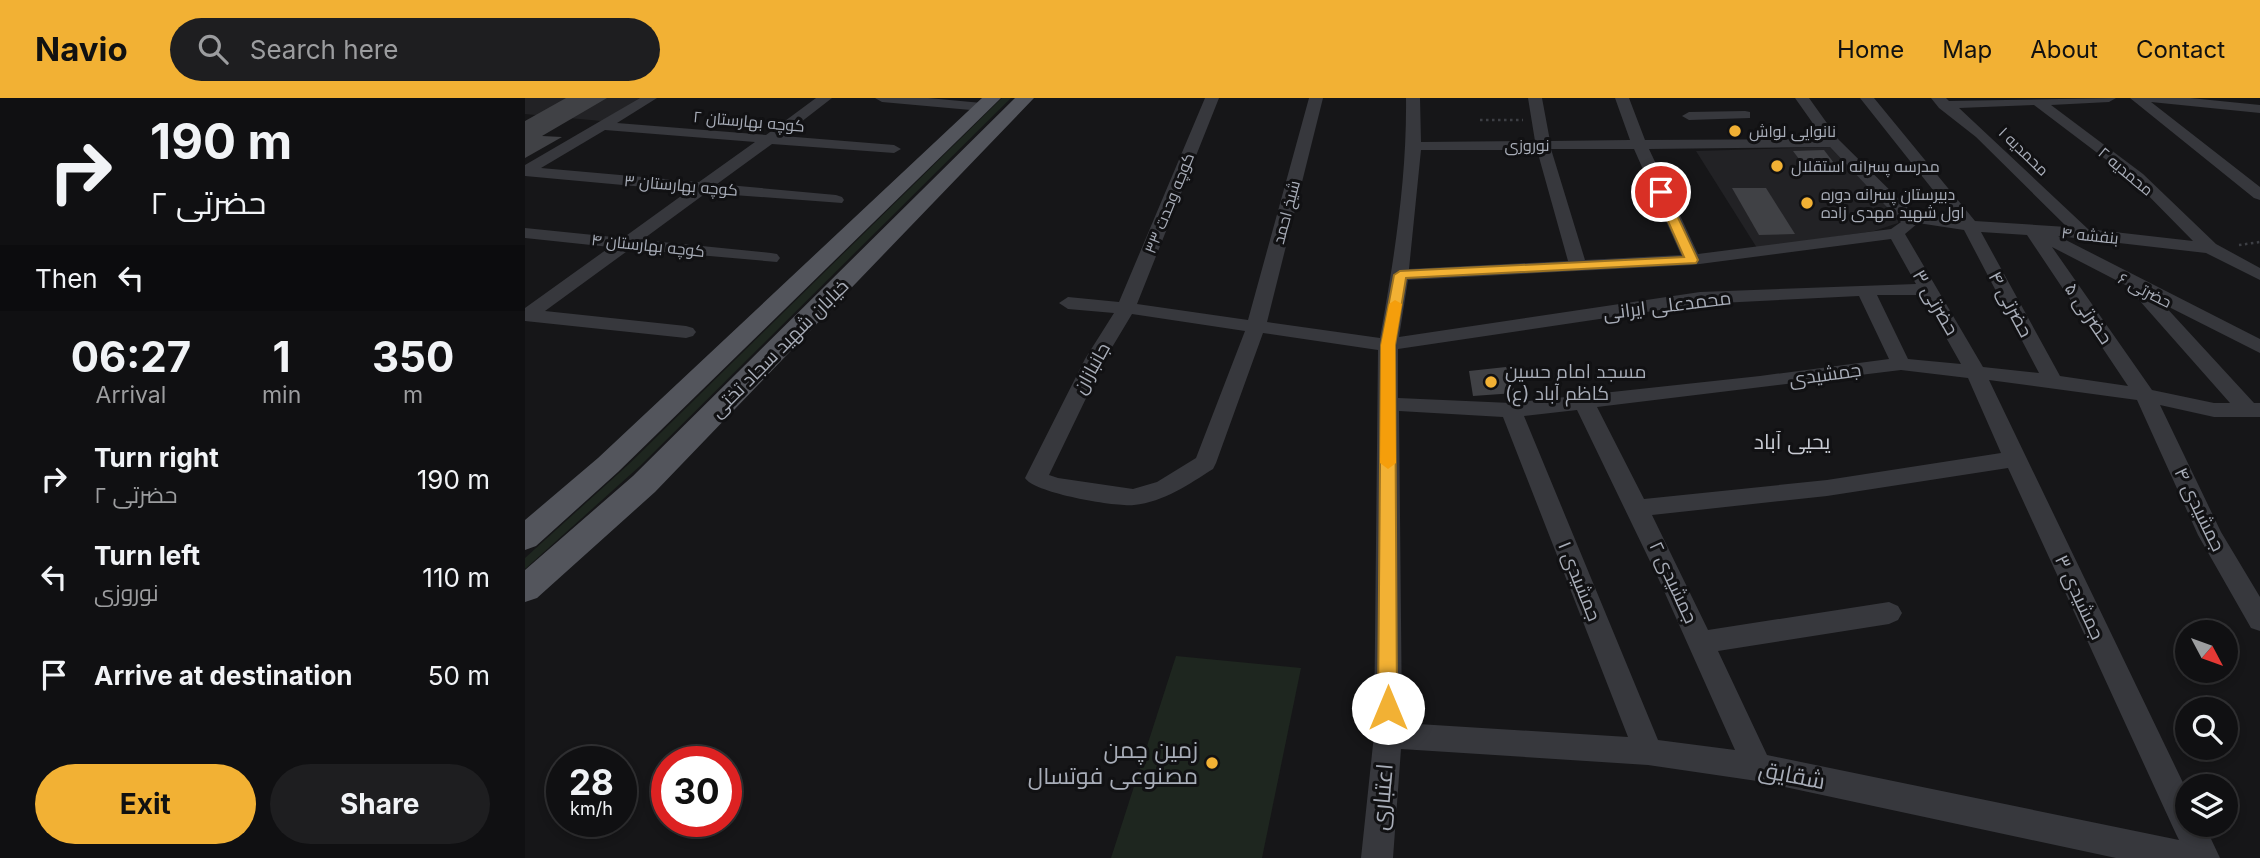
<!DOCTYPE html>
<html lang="en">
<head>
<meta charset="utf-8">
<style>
	:root { --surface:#101012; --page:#1e1e20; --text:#f1f3f6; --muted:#9c9d9f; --line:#303032; --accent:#f2b134 }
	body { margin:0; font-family:Inter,Cairo,sans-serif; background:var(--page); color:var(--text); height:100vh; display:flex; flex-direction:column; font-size:26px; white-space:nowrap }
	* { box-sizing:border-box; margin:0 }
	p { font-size:23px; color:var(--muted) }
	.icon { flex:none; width:38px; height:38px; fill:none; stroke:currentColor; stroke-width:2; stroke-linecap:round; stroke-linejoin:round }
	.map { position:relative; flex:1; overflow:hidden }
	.side { display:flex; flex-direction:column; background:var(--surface); width:525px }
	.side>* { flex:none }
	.top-card { background:#101012; color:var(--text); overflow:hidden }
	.needle { width:46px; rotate:131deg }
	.controls { position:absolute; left:1650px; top:522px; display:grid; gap:14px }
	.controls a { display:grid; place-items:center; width:63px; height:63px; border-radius:50%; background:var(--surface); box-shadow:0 4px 10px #0003,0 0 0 2px var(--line); font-size:35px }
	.speed { position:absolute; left:21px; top:648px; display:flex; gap:14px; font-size:35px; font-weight:700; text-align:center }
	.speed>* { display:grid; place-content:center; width:91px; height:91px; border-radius:50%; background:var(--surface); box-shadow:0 4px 10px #0003,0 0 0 2px var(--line); line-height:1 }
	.speed small { font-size:18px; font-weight:400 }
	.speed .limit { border:10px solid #d22; background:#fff; color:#111 }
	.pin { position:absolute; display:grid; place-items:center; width:60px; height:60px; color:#fff; margin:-30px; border:4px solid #fff; border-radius:50%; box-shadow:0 2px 7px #0007 }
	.me { position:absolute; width:77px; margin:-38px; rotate:0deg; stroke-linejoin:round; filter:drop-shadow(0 0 5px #0008) }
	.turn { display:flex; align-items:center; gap:24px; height:147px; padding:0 35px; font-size:32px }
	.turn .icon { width:91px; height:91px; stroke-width:2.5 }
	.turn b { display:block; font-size:49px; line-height:60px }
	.then { display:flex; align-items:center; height:66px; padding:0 35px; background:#0003; gap:14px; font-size:26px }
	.eta { display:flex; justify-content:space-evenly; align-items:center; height:119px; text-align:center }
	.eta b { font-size:42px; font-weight:700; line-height:49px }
	.button { display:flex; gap:14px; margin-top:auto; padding:14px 35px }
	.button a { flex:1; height:80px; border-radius:42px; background:var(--accent); color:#111; font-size:28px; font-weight:700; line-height:80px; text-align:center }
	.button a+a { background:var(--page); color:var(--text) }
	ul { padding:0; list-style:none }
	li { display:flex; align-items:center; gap:21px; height:98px; padding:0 35px }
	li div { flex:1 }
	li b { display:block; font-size:26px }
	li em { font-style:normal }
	header { display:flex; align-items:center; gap:42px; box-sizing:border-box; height:98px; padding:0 35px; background:var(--accent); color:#111 }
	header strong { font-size:33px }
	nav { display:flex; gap:38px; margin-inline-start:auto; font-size:24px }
	.search { width:490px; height:63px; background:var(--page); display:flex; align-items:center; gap:18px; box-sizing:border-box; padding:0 24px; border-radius:38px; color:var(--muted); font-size:26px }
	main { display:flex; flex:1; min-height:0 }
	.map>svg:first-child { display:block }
</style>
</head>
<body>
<header>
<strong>Navio</strong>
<div class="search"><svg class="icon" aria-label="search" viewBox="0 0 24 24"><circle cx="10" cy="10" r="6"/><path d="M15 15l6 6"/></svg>Search here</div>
<nav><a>Home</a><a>Map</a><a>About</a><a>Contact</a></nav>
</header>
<main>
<section class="side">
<div class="top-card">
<div class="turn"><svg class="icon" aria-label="right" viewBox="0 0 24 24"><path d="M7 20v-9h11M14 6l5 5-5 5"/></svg><div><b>190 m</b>حضرتی ۲</div></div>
<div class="then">Then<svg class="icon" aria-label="left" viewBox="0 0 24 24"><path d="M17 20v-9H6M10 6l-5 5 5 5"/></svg></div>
</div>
<div class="eta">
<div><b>06:27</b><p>Arrival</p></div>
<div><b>1</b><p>min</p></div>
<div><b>350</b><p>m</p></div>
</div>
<ul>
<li><svg class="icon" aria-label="right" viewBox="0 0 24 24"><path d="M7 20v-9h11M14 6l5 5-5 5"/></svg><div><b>Turn right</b><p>حضرتی ۲</p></div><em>190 m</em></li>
<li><svg class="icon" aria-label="left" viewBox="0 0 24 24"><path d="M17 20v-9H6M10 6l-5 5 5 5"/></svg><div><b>Turn left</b><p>نوروزی</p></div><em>110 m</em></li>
<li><svg class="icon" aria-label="arrive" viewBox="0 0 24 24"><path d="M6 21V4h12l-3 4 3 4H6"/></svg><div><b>Arrive at destination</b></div><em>50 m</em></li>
</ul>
<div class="button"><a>Exit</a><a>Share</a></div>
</section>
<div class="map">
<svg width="1735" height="760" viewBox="0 0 1735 760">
	<rect width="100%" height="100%" fill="#161618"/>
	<g fill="#222225">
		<polygon points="0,0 115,0 77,23 0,16"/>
		<polygon points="1305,49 1373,120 1373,125 1349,133 1232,150 1171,53"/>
	</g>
	<g fill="#1e261f">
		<polygon points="477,0 486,0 115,368 0,471 0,460 104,366"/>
		<polygon points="651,558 776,570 737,760 586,760"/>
	</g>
	<g fill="#404145">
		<polygon points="41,0 82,0 17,38 37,39 0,60 0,23"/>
		<polygon points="1299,52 1315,73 1283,73 1268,53"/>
		<polygon points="1207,90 1241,90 1270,136 1234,137"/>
		<polygon points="981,269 990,295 948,298 944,273"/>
	</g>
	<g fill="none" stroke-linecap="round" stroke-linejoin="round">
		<g stroke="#3d3f44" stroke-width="2.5" stroke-dasharray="2.5 3.5" stroke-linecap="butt">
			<polyline points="955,22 998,22"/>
			<polyline points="1714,147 1735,144"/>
		</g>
		<g fill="#37383d" fill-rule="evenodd">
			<path d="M115,0h17l-40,25 149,12 50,-37h16l-49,38 111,9 7,4 -7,4 -122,-9 -55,40 119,11 6,2 2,3 -2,3 -136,-10 -64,47 129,13 6,1 3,4 -3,4 -147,-13 -85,62 141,15 7,2 3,4 -3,4 -7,2 -161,-17v-13l85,-61 -85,-9v-10l98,10 65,-47 -163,-15v-11zM80,32l150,12 -56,40 -158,-14z"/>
			<polygon points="350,0 403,0 457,5 464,9 457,13 357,4"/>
			<path d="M680,0h14l-82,206 111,16 61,-222h14l-56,224 113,16c14,-79 27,-159 26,-240h14l1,44 114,-1 -7,-43h14l8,43 80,-1 -15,-42h14l16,42 179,-1 -29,-41h14l30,42 74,73 43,6 -96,-121h14l101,123 92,6 -91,-90 -37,-29 -8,-10h15l3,3 167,-3 -7,4 -58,3 92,69 73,70 44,24v12l-54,-27 -148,-17 202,103v14l-97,-49 91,99h6v14h-46l-54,-12 61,127 39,65v34l-9,-3 -53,-93 -61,-135 -148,-20 198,411v33h17l16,34h-104l-359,-77 -109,-16 -247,-16 -8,109h-32l13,-123 4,-385 -115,-17 -47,130 -3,6c-24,15 -49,33 -79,36 -19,2 -100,-12 -109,-27l60,-119 29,-46 -46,-4 -9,-6 9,-6 51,5zM1509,7l99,75 60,61 -105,-12 -129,-121zM1305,49l71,75 -10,7 -193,25 -49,-105zM1026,51h83l47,106 -96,5zM896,52h116l31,111 -159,8zM1393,125l46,7 75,143 -56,-6 -78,-133zM1456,134l46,3 101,151 -68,-10zM1366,141l25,45 -216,8 -301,45 9,-57 284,-15zM1527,149l87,45 -3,4 3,4 91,103h-16l-62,-13zM1352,197h45l39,69 -53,-5zM1334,198l30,63 -129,17 -249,27 -113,-5v-49l302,-45zM607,216l113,17 -49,127 -39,24 -24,7 -75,-11 -9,-3 56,-116zM1376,272l67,8 33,75 -174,27 -183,19 -47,-92zM1052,312l83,172 75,168 -77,-10 -134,-324zM874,313l104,6 125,320 -226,-14zM1483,370l168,366 3,6 -412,-85 -49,-104 171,-27 9,-4 4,-7 -4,-7 -9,-4 -181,28 -56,-115 175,-19z"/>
			<polygon points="1605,0 1665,0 1735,7 1735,15 1626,4 1735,89 1735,102 1729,100"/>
			<polygon points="1220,13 1225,14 1225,20 1164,22 1157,18 1164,14"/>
		</g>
		<g fill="#53555c" fill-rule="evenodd">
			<polygon points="457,0 476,0 93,374 11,448 0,452 0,422 73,360"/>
			<polygon points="490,0 509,0 130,394 12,500 0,504 0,472 108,378"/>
		</g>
	</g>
	<polygon fill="#f2b134" stroke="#9d7322" stroke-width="2" points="1136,90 1141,94 1173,162 1171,165 881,180 870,247 872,610 870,616 863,618 856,616 853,610 856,247 869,177 875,173 1159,159 1130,94"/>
	<polygon fill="#f59e0b" points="870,202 877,206 870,247 871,365 863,371 855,365 856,247 864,206"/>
	<g fill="#f2b134" stroke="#111113" stroke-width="2.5">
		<circle cx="1210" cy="33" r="7"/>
		<circle cx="1252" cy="68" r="7"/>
		<circle cx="1282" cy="105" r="7"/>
		<circle cx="966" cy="284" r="7"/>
		<circle cx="687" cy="665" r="7"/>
	</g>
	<g text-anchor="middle" stroke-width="6" stroke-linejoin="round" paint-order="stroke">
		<g font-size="16" fill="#a8adb8" stroke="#111113">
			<text transform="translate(224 23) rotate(5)" y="6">کوچه بهارستان ۲</text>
			<text x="1002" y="53">نوروزی</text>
			<text transform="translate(1499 53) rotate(44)" y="6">محمدیه ۱</text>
			<text transform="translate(1601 73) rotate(40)" y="6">محمدیه ۲</text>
			<text transform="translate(156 87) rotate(5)" y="6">کوچه بهارستان ۳</text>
			<text transform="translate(644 105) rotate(-68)" y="6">کوچه وحدت ۳۳</text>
			<text transform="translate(761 114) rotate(-75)" y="6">شیخ احمد</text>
			<text transform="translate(1565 137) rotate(6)" y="6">بنفشه ۴</text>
			<text transform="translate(123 147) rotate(6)" y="6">کوچه بهارستان ۴</text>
			<text transform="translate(1620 192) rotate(27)" y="6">حضرتی ۶</text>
		</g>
		<g font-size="16" fill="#a8adb8" stroke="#111113" text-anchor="start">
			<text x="1224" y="39">نانوایی لواش</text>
			<text x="1266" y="74">مدرسه پسرانه استقلال</text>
			<text x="1296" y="102">دبیرستان پسرانه دوره<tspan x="1296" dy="18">اول شهید مهدی زاده</tspan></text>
		</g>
		<g font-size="19" fill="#a8adb8" stroke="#111113">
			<text transform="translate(1411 204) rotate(60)" y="7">حضرتی ۳</text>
			<text transform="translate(1486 206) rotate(62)" y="7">حضرتی ۴</text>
			<text transform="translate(1142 207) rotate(-7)" y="7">محمدعلی ایرانی</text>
			<text transform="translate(1564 215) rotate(56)" y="7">حضرتی ۵</text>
			<text transform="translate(254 250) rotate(-45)" y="7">خیابان شهید سجاد تختی</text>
			<text transform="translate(566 270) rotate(-61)" y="7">جانبازان</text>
			<text transform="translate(1300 276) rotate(-8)" y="7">جمشیدی</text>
			<text transform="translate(1675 411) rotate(64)" y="7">جمشیدی ۴</text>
			<text transform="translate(1055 483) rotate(68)" y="7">جمشیدی ۱</text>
			<text transform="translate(1149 484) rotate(65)" y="7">جمشیدی ۲</text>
			<text transform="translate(1555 499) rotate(65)" y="7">جمشیدی ۳</text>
		</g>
		<g font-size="19" fill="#a8adb8" stroke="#111113" text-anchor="start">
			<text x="980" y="280">مسجد امام حسین<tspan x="980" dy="22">(ع) کاظم آباد</tspan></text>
		</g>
		<g font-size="21" fill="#c9ccd4" stroke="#111113">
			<text x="1267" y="351">یحیی آباد</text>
		</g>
		<g font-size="23" fill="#a8adb8" stroke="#111113" text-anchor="end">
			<text x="673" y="660">زمین چمن<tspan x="673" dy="26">مصنوعی فوتسال</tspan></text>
		</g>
		<g font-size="23" fill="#a8adb8" stroke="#111113">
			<text transform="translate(1267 677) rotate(11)" y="8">شقایق</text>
			<text transform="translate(857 699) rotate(-85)" y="8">اعتباری</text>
		</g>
	</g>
</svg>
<div class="controls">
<a><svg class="needle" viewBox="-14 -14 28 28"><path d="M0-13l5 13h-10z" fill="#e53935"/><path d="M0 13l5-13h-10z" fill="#9c9d9f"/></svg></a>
<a><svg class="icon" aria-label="search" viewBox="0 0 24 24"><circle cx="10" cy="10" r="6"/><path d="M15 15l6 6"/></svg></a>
<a><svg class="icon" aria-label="layers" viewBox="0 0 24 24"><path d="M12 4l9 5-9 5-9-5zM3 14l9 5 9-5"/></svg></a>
</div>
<div class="speed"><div>28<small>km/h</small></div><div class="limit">30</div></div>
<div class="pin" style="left:1136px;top:94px;background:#d93025"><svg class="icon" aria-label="arrive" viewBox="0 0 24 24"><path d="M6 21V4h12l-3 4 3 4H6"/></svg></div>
<svg class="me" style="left:863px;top:610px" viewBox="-20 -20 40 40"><circle r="19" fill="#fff"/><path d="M0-13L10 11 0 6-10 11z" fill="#f2b134"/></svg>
</div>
</main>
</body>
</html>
